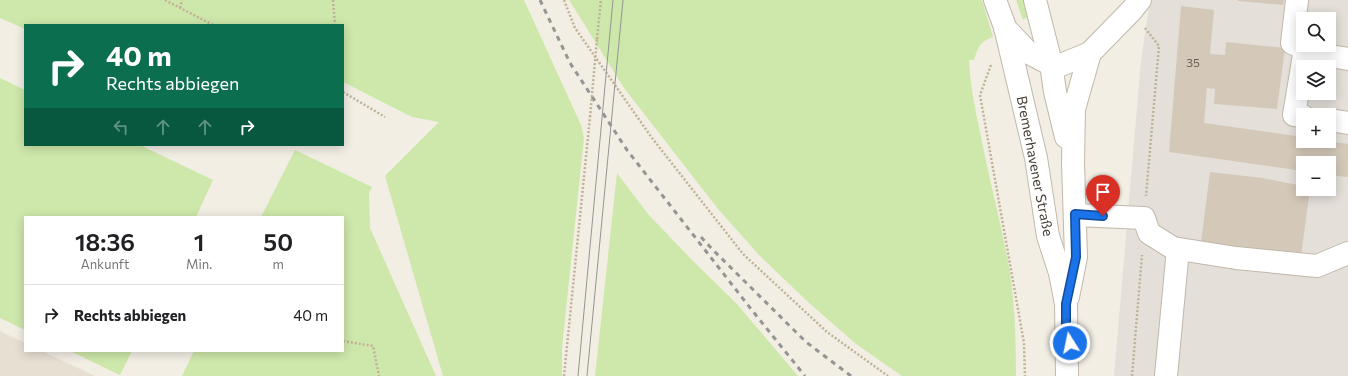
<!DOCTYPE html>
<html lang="de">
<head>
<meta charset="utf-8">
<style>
	:root { --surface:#fff; --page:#f2f2f2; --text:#202124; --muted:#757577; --line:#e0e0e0 }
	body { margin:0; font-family:Commissioner,sans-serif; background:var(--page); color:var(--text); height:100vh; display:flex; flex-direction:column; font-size:15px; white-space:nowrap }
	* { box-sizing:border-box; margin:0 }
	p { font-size:13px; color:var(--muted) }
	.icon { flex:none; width:22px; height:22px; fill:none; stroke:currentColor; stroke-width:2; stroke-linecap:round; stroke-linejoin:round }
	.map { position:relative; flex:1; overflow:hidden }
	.details { position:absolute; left:24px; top:216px; width:320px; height:136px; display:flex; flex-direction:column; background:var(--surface); border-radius:0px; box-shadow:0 2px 10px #0003 }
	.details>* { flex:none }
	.hud { position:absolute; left:24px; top:24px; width:320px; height:122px; border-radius:0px; box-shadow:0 2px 10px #0003; background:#0b6e4f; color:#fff; overflow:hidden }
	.fabs { position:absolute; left:1296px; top:12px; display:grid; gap:8px }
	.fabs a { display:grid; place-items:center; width:40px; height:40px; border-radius:0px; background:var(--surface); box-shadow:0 2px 10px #0003; font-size:20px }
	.pin { position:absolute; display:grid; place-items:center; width:34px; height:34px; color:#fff; margin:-41px -17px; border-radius:50% 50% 50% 0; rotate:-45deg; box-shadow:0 0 4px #0007 }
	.pin .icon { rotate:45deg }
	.me { position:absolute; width:44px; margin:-22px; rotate:350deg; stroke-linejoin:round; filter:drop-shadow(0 0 3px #0008) }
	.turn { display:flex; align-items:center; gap:14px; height:84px; padding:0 16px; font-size:18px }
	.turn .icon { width:52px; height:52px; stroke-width:2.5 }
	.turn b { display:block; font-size:28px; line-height:34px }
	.lanes { display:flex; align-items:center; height:38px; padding:0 16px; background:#0003; justify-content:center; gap:20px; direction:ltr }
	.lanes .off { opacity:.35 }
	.eta { display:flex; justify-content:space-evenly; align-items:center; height:68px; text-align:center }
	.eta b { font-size:24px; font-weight:600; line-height:28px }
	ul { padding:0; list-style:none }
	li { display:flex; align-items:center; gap:12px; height:60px; padding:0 16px; border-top:1px solid var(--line) }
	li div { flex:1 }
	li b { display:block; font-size:15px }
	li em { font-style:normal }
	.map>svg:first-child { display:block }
</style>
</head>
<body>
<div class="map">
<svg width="1348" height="376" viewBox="0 0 1348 376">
	<rect width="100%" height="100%" fill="#f2eee4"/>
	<polygon fill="#e7dfd2" points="0,331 25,343 25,351 42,351 95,376 0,376"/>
	<path fill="#e4dfd9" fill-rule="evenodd" d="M1150,0h198v376h-234l27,-315zM1303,19h26v26h-26zM1303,67h26v26h-26zM1303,115h26v26h-26zM1303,163h26v26h-26z"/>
	<g fill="#cee8ab">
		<polygon points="0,0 524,0 581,125 584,138 562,348 562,376 443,376 385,176 439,122 412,117 343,82 343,25 25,25 25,29 0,18"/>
		<path d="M569,0h413l11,37c-14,6 -14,8 -19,23h-5c1,24 6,48 11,72 9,47 22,94 30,141 5,34 6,68 6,103h-114l-46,-32 -48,-42 -49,-47 -41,-46 -94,-121z"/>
		<polygon points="1016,0 1024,0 1028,17 1023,20"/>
		<polygon points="0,78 25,90 25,145 140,145 213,180 196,217 25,217 25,330 0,318"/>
		<polygon points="295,150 372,187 369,193 370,228 436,376 182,376 194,351 343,351 343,217 261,217"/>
		<polygon points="617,173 648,214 694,262 737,304 798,376 595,376"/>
		<polygon points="70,351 132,351 120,375"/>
	</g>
	<g fill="#d4c9b9">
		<polygon points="1238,0 1284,0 1283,5 1238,1"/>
		<polygon points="1181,6 1214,10 1210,54 1225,55 1226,42 1285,48 1277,109 1214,104 1215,89 1207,88 1204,123 1303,137 1303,141 1327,141 1348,144 1348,177 1329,175 1329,163 1303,163 1303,171 1169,152"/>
		<polygon points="1210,172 1262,178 1303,186 1303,189 1310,189 1301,256 1201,242"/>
	</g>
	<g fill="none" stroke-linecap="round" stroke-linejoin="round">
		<defs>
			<g id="minor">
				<polyline points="995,0 1005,27 1036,158 1048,236 1060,273 1066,304 1067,376"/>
				<polyline points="1035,0 1051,63 1055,92 1066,137"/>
				<polyline points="1297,0 1292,43 1318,54 1348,59"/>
				<polyline points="1005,28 1029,53 1056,67 1090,53"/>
				<polyline points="1303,116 1294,115 1305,49"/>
				<polyline points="1329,120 1348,123"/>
				<polyline points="1075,215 1144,218 1149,233 1173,248 1236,258 1317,266 1348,253"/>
				<polyline points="1068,297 1076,257 1073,163 1074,109 1090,53 1132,10 1140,0"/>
				<polyline points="1166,376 1178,249"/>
			</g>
		</defs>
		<use href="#minor" stroke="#c1b8a9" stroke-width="24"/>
		<g stroke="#c0b197" stroke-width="2.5" stroke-dasharray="2 2" stroke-linecap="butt">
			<polyline points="165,0 213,25"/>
			<polyline points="333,0 335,25"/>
			<polyline points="564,0 575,28 652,138 743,254 827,332 888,376"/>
			<polyline points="180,8 182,0"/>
			<polyline points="1145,28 1159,46 1146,196"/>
			<polyline points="597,39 601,0"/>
			<polyline points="991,65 980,95 1024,343 1025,376"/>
			<polyline points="343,92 385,117"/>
			<polyline points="343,341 373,346 379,376"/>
			<polyline points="564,376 590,117"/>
			<polyline points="1132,376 1142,255"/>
		</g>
		<use href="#minor" stroke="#fff" stroke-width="22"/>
		<g stroke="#949494" stroke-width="1">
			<polyline points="578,376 613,0"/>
			<polyline points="587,376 623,0"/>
		</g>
		<g stroke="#949494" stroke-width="3" stroke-dasharray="5 5" stroke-linecap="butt">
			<polyline points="540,0 570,63 627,150 751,309 805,376"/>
			<polyline points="701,237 712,249 806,342 851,376"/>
		</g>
		<polyline stroke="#c0b197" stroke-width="2.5" stroke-dasharray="2 2" stroke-linecap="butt" points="590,117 597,39"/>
	</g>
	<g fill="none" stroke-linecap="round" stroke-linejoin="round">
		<defs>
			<polyline id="route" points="1070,343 1066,330 1066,304 1076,257 1075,214 1103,216"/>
		</defs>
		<use href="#route" stroke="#114b97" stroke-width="10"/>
		<use href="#route" stroke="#1a73e8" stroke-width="7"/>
	</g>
	<g text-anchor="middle" stroke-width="3" stroke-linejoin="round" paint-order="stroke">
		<g font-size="12" fill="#696155">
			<text x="1193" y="67">35</text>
		</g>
		<g font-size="14" fill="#453e34" stroke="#fff">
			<text transform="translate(1035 166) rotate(79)" y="5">Bremerhavener Straße</text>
		</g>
	</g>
</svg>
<div class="fabs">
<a><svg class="icon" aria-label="search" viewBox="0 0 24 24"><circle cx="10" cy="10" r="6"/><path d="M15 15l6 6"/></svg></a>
<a><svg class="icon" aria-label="layers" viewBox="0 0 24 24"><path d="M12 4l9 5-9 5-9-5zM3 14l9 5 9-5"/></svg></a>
<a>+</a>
<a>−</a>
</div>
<div class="pin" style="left:1103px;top:216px;background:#d93025"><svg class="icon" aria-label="arrive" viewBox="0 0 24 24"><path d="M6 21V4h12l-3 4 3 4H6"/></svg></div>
<svg class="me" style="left:1070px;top:343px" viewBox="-20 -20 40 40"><circle r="17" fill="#1a73e8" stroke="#fff" stroke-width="3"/><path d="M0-11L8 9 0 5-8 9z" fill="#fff"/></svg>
<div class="hud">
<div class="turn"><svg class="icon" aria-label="right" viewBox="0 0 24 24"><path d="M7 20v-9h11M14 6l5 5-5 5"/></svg><div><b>40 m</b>Rechts abbiegen</div></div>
<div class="lanes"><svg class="icon off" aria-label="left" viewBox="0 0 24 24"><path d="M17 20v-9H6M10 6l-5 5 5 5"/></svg><svg class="icon off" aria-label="ahead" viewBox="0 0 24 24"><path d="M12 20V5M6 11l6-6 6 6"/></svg><svg class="icon off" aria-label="ahead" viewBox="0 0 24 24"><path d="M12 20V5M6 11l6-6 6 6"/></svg><svg class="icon" aria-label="right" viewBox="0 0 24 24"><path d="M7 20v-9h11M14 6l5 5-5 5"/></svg></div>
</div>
<section class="details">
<div class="eta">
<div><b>18:36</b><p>Ankunft</p></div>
<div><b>1</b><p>Min.</p></div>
<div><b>50</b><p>m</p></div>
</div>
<ul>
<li><svg class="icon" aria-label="right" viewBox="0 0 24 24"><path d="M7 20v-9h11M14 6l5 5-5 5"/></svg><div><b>Rechts abbiegen</b></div><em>40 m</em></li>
</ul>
</section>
</div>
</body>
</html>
